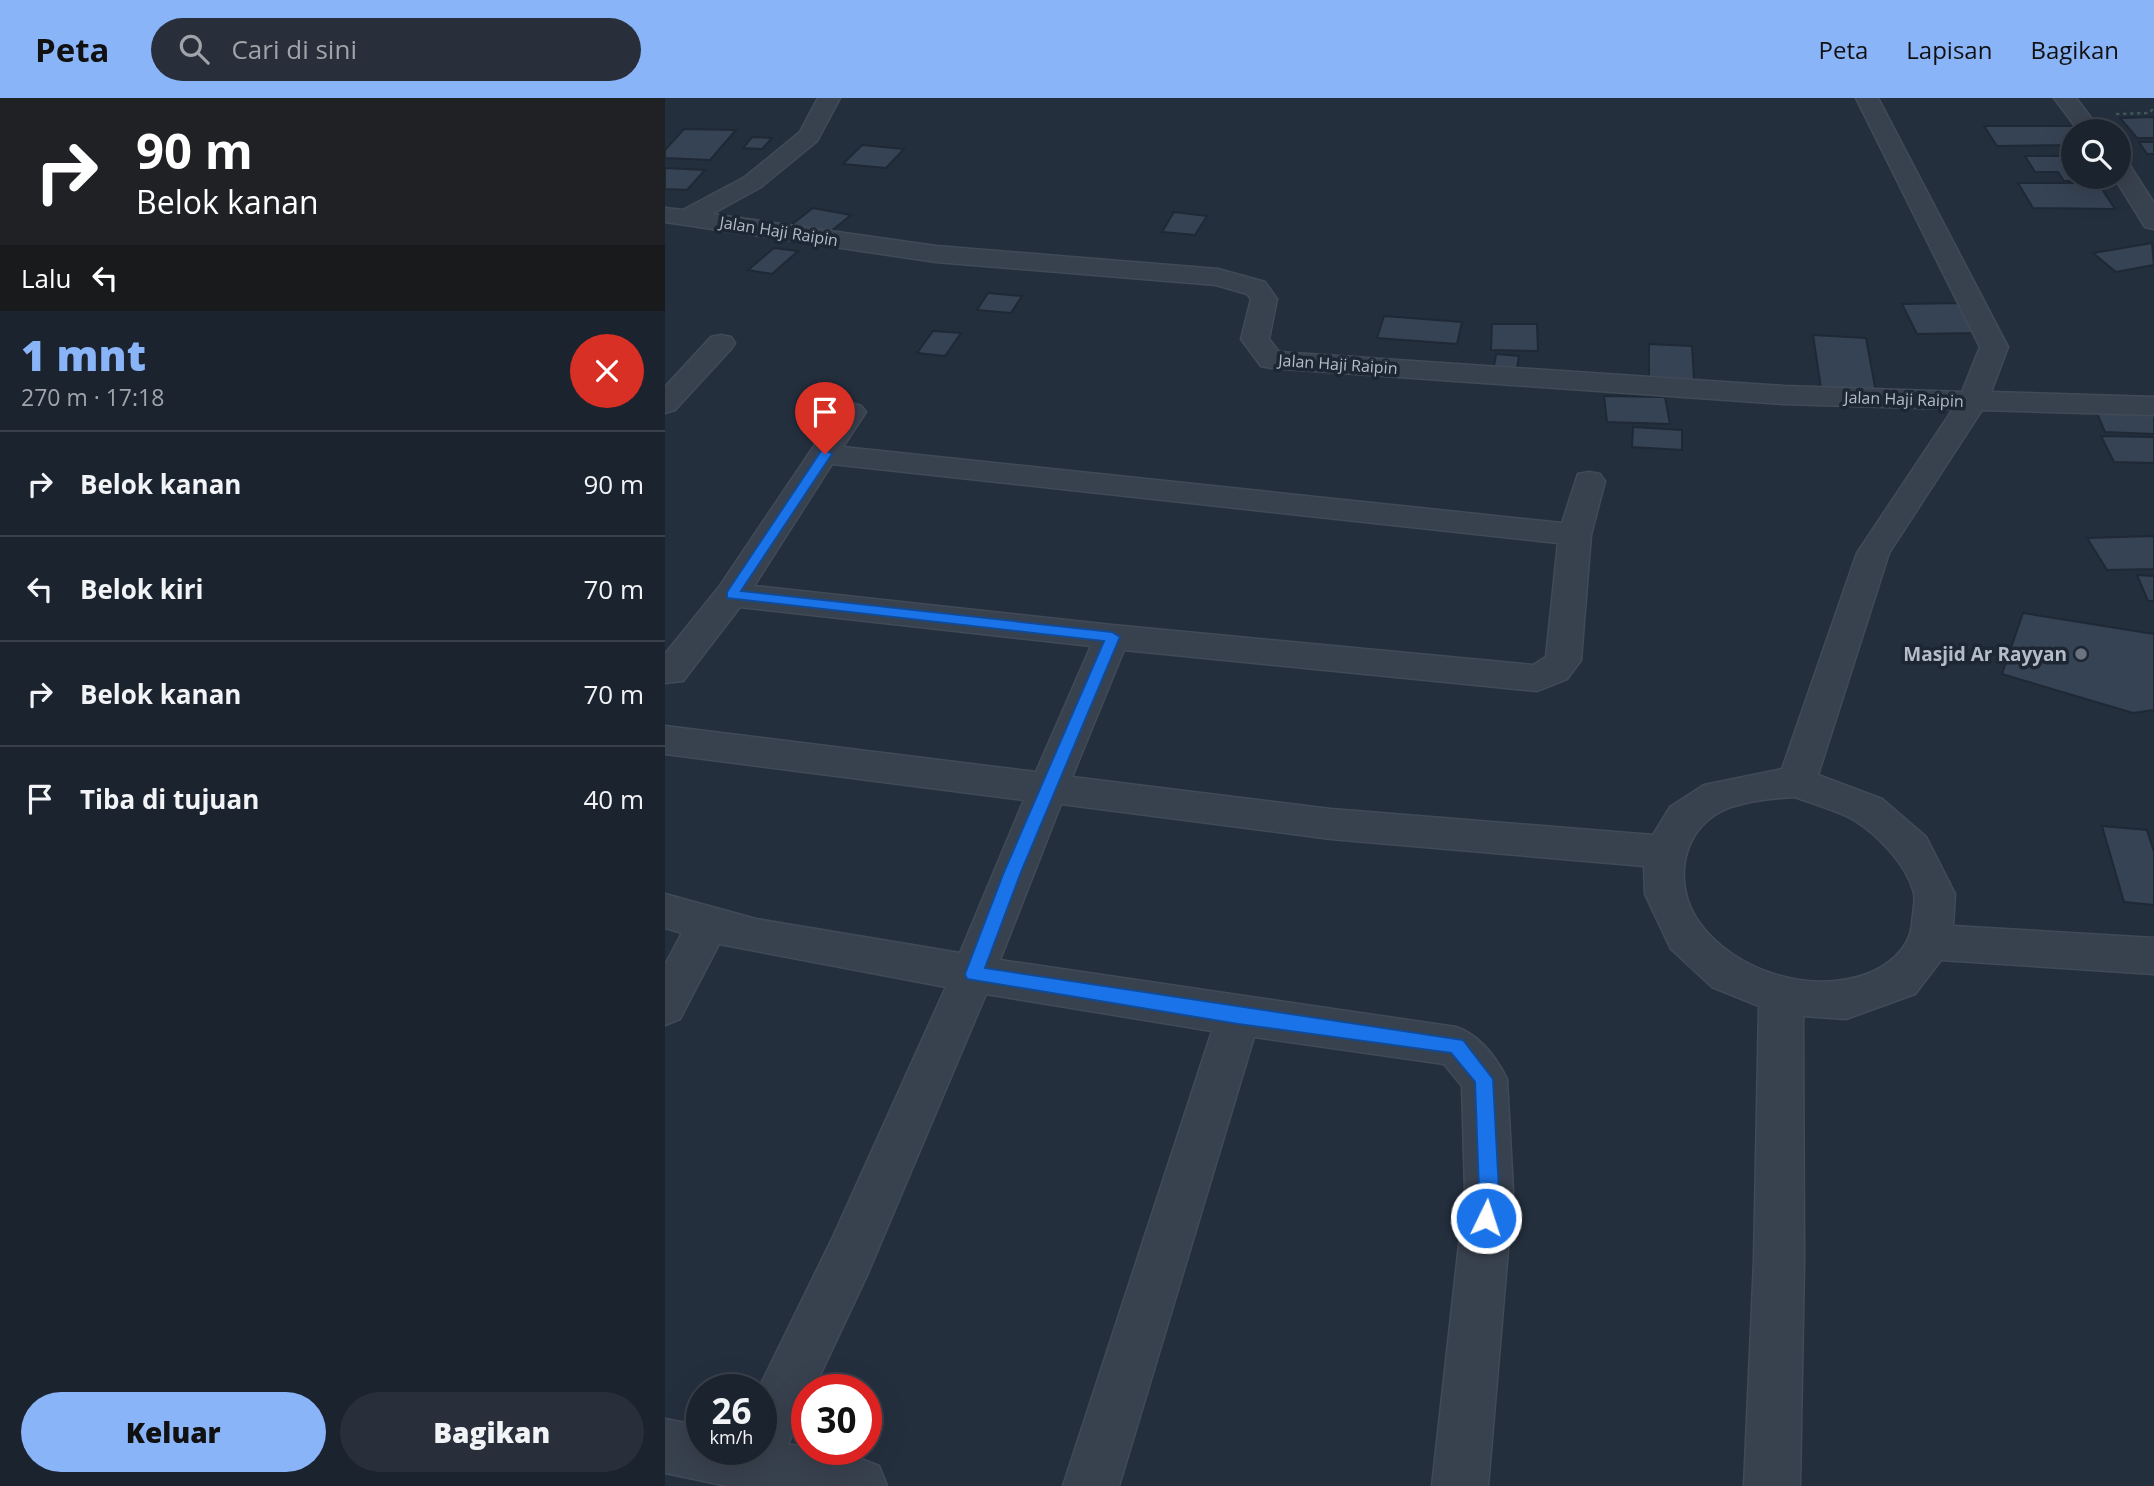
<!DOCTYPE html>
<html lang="id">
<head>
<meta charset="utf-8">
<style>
	:root { --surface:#1b232e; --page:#282f3a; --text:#f1f3f6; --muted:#a0a4aa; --line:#39404a; --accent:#8ab4f8 }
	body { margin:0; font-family:"Open Sans",sans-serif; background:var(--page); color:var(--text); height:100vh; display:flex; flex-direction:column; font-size:26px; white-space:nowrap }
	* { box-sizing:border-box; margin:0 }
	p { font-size:23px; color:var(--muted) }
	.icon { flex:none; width:38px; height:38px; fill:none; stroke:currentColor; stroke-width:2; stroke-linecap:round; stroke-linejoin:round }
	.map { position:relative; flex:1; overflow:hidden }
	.drawer { display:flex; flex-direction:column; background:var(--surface); width:665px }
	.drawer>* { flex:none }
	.hud { background:#202124; color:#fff; overflow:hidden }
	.fabs { position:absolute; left:1396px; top:21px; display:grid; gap:14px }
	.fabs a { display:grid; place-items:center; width:70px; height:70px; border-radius:50%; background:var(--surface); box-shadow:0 7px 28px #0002,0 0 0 2px var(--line); font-size:35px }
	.speed { position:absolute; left:21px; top:1276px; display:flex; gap:14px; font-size:35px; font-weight:700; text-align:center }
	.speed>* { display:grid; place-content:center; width:91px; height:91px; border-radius:50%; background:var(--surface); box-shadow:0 7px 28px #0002,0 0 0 2px var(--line); line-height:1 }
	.speed small { font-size:18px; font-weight:400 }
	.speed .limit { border:10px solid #d22; background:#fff; color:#111 }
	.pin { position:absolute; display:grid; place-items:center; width:60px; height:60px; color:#fff; margin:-72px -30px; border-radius:50% 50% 50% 0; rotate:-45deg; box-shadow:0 0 7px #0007 }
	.pin .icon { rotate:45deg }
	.me { position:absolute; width:77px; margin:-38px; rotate:4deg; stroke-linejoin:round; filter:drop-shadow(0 0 5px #0008) }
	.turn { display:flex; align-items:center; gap:24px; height:147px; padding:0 21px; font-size:32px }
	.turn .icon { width:91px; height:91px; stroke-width:2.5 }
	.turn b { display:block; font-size:49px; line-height:60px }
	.then { display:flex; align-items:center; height:66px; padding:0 21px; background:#0003; gap:14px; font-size:26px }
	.round { display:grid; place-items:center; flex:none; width:74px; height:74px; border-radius:37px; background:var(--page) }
	.summary { display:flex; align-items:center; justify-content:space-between; height:119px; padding:0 21px }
	h1 { font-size:42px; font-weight:800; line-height:52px; color:var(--accent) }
	.button { display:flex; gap:14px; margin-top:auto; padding:14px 21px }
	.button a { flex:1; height:80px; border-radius:42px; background:var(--accent); color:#111; font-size:28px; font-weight:800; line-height:80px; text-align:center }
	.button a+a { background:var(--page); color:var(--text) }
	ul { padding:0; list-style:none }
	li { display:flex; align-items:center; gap:21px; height:105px; padding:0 21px; border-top:2px solid var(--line) }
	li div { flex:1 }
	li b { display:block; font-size:26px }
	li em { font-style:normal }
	header { display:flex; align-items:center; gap:42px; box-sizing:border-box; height:98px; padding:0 35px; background:var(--accent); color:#111 }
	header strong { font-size:33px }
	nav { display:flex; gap:38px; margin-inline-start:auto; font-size:24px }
	.search { width:490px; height:63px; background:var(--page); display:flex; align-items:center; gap:18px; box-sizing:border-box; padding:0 24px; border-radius:38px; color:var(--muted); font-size:26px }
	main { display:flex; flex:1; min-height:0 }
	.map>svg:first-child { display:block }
</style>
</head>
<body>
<header>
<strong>Peta</strong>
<div class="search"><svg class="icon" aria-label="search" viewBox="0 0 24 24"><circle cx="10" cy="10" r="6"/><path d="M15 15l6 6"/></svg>Cari di sini</div>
<nav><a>Peta</a><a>Lapisan</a><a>Bagikan</a></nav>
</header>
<main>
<section class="drawer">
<div class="hud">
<div class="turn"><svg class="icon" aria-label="right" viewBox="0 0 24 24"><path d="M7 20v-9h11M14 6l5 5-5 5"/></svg><div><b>90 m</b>Belok kanan</div></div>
<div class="then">Lalu<svg class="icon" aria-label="left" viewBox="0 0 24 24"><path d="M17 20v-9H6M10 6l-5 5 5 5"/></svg></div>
</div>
<div class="summary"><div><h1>1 mnt</h1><p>270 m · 17:18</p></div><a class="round" style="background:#d93025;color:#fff"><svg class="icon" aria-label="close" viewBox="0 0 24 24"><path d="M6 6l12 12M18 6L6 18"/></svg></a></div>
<ul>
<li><svg class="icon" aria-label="right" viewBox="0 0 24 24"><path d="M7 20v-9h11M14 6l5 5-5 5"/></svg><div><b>Belok kanan</b></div><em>90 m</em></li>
<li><svg class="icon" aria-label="left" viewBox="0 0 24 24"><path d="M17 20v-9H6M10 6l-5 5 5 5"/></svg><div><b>Belok kiri</b></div><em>70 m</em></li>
<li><svg class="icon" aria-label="right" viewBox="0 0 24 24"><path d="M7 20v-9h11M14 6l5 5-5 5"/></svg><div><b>Belok kanan</b></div><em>70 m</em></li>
<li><svg class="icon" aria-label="arrive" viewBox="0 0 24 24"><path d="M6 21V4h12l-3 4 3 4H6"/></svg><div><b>Tiba di tujuan</b></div><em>40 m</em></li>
</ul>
<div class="button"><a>Keluar</a><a>Bagikan</a></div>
</section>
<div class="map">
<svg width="1489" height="1388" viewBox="0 0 1489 1388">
	<rect width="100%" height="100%" fill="#242f3e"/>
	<g fill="#364354" stroke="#1f2835" stroke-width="2">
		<polygon points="1489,19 1489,40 1472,40 1455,20"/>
		<polygon points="1319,28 1416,28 1420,33 1409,33 1409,47 1332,48"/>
		<polygon points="19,31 71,32 45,62 0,60 0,52"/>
		<polygon points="87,39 107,40 97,51 78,50"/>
		<polygon points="1474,44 1489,44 1489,56 1482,56"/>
		<polygon points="197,47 239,51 221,70 178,66"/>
		<polygon points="1360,58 1409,58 1409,79 1454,79 1462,83 1399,83 1393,74 1370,74"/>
		<polygon points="0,70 40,72 22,92 0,91"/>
		<polygon points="1353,85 1433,85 1450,111 1368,110"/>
		<polygon points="148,110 186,117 165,134 126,127"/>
		<polygon points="509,114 542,118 530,137 497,134"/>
		<polygon points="1487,145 1489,167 1451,174 1428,155"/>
		<polygon points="109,150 133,153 107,176 83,172"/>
		<polygon points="323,195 357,198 346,215 312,212"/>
		<polygon points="1293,205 1309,235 1252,236 1237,206"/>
		<polygon points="719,218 797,224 792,246 712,240"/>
		<polygon points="827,226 872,226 873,253 826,252"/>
		<polygon points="268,233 296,235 280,258 252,255"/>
		<polygon points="1148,237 1201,240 1211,294 1156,290"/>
		<polygon points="984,246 1027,248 1029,282 984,279"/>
		<polygon points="831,256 854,258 851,277 828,275"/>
		<polygon points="939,298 1000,299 1005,326 942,324"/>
		<polygon points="1431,313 1489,316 1489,336 1440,334"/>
		<polygon points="968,329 1017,332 1017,352 967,349"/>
		<polygon points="1436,338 1489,339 1489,365 1449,364"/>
		<polygon points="1489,438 1489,471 1442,472 1422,440"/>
		<polygon points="1472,477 1489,478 1489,503 1483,503"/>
		<polygon points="1358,515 1489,536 1489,612 1468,615 1337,576"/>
		<polygon points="1437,728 1482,732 1489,754 1489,807 1459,804"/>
	</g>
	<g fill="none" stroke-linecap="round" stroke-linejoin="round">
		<defs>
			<g id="street">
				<path d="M153,0h22l-23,43 -56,46 -49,27 224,32 282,23 47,13 12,17 -8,40 10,13 505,34 178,6 18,-45 -124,-249h22l130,249 -17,45 163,5v18l-172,-5 -93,143 -71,222 64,24 44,38 29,57 -2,32 201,12v36l-213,-14 -26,34 -69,25 -43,-3 1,245 -4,225h-56l10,-225 5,-255 -47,-19 -41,-38 -26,-55 -1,-28 -313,-27 -270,-35 -61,156 456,67c23,8 40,30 51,52l6,112 -25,295h-56l33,-295 -3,-105 -18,-22 -190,-27 -135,449h-56l149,-455 -226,-37 -118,279 -55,117h-6v14l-19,40 71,14 20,8 8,20h-160l-62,-13v-54l37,7v23h59v-59h-3l74,-151 114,-252 -227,-43 -39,75 -15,6v-60l17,-32 -17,-5v-34l91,25 204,34 64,-153 -359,-46v-28l371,46 55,-126 -351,-39 -57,74 -18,2v-29l54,-67 122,-181 10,-3 10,3 5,6 -23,35 719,76 16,-49 11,-2 11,2 5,7 -14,54 -10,125 -14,19 -30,12 -413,-41 -52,127 259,32 322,26 17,-28 34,-22 78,-16 75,-216 96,-144 -169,-5 -513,-36 -10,-2 -20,-27 10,-40 -4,-5 -31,-9 -280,-23 -271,-40v-14l18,2 62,-33 55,-45zM167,366l726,79 -12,114 -13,8 -421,-40 -358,-39zM1130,699c18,7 41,13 59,23 24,15 53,45 60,73 2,9 -2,22 -2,32 -3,25 -25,42 -48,50 -55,19 -128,-4 -163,-50 -31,-40 -20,-101 30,-118 21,-7 43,-9 64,-10z"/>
				<polygon points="1389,0 1411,0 1436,33 1414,33"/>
				<polygon points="1454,61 1462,63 1489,105 1489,131 1480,129 1449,79 1454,79"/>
				<polygon points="56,237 66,239 70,245 66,251 10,312 0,315 0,289 46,239"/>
			</g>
		</defs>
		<use href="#street" stroke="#414a57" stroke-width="3"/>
		<polyline stroke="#3f5557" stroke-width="2.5" stroke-dasharray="3.5 3.5" stroke-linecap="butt" points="1451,16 1484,15 1489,10"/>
		<use href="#street" fill="#38414e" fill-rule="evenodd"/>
	</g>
	<polygon fill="#1a73e8" stroke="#114b97" stroke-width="2" points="160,352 167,356 76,493 447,534 455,539 356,774 320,870 798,942 828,981 834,1093 829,1127 821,1130 814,1127 811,1120 814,1093 810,984 786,955 573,926 302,881 300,876 339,774 439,543 62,500 62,494 156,353"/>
	<circle fill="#6b7280" stroke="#1d2633" stroke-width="2.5" cx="1416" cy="556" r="7"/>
	<g text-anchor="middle" stroke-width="7" stroke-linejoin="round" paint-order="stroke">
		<g font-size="16" fill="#b4bcc9" stroke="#1d2633">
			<text transform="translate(114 133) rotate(9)" y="6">Jalan Haji Raipin</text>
			<text transform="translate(673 266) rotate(4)" y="6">Jalan Haji Raipin</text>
			<text transform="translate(1239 301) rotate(2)" y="6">Jalan Haji Raipin</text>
		</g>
		<g font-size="19" font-weight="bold" fill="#b4bcc9" stroke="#1d2633" text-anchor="end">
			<text x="1402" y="563">Masjid Ar Rayyan</text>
		</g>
	</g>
</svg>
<div class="fabs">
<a><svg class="icon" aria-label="search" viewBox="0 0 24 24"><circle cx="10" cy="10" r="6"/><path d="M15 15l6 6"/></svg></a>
</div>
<div class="speed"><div>26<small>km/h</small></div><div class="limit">30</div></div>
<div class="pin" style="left:160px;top:356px;background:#d93025"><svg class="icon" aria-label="arrive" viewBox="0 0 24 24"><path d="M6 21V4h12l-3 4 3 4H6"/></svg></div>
<svg class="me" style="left:821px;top:1120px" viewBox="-20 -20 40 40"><circle r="17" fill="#1a73e8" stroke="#fff" stroke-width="3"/><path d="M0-11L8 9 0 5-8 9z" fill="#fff"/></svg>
</div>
</main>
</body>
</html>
